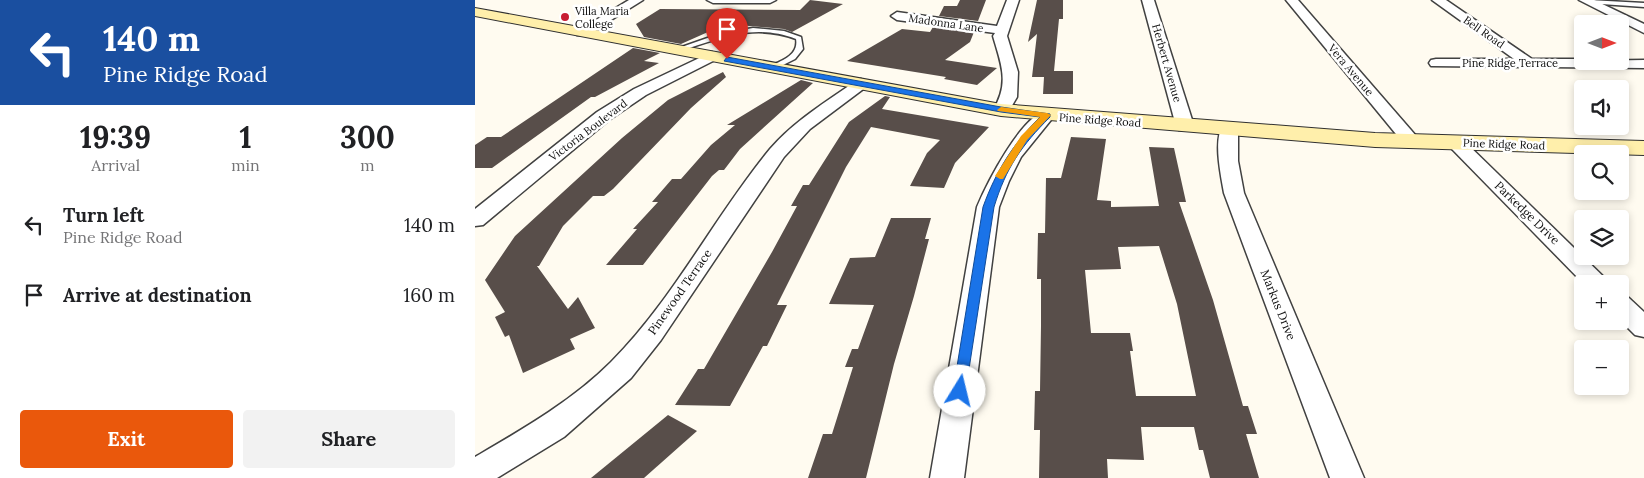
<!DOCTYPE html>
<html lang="en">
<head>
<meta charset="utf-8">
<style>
	:root { --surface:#fff; --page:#f2f2f2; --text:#202124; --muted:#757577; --accent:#ea580c }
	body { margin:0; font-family:Lora,serif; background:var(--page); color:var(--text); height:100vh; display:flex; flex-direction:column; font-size:19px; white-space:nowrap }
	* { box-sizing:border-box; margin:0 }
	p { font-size:16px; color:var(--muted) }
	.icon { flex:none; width:28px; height:28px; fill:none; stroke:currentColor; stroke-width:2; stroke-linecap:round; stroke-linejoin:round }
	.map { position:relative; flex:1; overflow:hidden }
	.drawer { display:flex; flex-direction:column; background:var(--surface); width:475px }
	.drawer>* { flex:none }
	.hud { background:#1a4fa0; color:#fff; overflow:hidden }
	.needle { width:32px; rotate:90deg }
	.controls { position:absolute; left:1099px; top:15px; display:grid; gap:10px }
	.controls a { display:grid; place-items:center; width:55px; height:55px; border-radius:5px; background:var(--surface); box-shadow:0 2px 8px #0003; font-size:25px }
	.pin { position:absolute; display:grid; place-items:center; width:42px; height:42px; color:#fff; margin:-51px -21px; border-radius:50% 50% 50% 0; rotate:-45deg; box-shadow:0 0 5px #0007 }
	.pin .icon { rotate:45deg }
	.me { position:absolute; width:55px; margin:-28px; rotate:9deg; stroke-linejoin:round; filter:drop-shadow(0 0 4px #0008) }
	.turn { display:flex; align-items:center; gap:18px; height:105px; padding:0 20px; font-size:22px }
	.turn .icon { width:65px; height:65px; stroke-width:2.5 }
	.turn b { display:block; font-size:35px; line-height:42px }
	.eta { display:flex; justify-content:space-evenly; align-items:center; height:85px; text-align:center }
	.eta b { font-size:30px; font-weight:800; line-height:35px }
	.primary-button { display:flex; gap:10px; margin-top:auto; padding:10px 20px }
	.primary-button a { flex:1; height:58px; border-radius:5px; background:var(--accent); color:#fff; font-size:20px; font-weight:800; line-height:58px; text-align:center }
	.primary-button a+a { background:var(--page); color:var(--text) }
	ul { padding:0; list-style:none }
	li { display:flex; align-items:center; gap:15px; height:70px; padding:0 20px }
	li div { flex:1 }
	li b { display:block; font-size:19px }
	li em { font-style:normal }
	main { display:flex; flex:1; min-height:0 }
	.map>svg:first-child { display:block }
</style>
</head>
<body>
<main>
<section class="drawer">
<div class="hud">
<div class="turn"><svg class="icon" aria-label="left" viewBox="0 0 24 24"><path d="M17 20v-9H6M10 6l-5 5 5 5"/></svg><div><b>140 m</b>Pine Ridge Road</div></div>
</div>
<div class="eta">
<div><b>19:39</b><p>Arrival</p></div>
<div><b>1</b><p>min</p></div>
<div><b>300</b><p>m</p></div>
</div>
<ul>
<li><svg class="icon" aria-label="left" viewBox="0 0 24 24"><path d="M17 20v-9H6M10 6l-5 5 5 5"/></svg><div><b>Turn left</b><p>Pine Ridge Road</p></div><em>140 m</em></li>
<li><svg class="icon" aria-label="arrive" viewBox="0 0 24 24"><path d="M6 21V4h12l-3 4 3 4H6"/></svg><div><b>Arrive at destination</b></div><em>160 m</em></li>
</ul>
<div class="primary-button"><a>Exit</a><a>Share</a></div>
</section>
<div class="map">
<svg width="1169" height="478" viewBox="0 0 1169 478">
	<rect width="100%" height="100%" fill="#fffbf0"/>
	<g fill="#584e4a" fill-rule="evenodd">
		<polygon points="335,0 368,4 317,32 309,29 251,24 206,44 169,37 161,24 185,9 325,10"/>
		<polygon points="485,0 511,0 503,21 464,16 469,6 482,6"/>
		<polygon points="562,0 588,0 588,19 584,19 579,71 598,71 598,94 568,94 569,77 557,77 562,34 553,42"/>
		<polygon points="458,27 499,32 495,42 470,60 522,68 502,85 469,79 471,77 372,61 427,29 455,32"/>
		<polygon points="158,48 185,53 169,61 184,63 120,97 116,97 17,168 0,168 0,145 12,137 26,137"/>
		<polygon points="248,72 251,77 216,108 138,189 129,196 118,196 88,226 64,266 62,266 93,309 103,297 120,328 95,339 100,349 48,373 34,335 30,337 20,317 30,312 10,280 40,236 147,138 193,100"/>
		<polygon points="326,80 338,83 265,149 249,170 244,170 237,176 168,265 131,265 162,229 158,229 183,202 177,202 197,179 206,179 236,145 260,125 252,125"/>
		<polygon points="410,96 415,97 407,109 514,127 480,163 469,188 435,186 452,153 465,140 396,127 371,167 302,305 312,305 292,346 288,346 255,406 200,405 223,369 229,369 297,252 322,206 316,206 328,185 334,185 374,122"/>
		<path d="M596,137l35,2 -9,61 14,1v6l48,-1 -10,-59 25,1 12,54h-7l34,98 30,106h5l9,28h-11l13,44h-49l-7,-28h-4l-5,-23h-53l3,33 -37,-1 1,19h-69l1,-48h-6l1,-39h5l1,-65v-47h-4l1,-46h7l1,-55h15zM684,246l18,58 19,92h-60l-6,-45h3l-3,-18h-39l-6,-63 36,-1 -3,-22z"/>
		<polygon points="416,218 456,218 450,239 454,239 439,296 419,364 391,478 333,478 348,434 357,434 378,367 370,367 377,349 383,349 399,305 354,304 375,258 400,257"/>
		<polygon points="193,415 222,431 169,478 116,478"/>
	</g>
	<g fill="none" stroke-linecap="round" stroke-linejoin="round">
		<defs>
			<g id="lane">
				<polygon points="1114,0 1169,3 1169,7 1112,3"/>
				<path d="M278,28l31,3 17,6 2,12 -8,10 -22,11 -4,-2 1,-2c12,-5 29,-11 26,-27 -45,-17 -78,1 -120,13l-3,-2 46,-16z"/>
			</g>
			<g id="street">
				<polygon points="154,0 168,0 112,35 102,35 101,32"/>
				<polygon points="232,0 301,0 295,3 238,3"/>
				<path d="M532,0h12l-12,36 11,36 -1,25 -10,17h-12l-2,-4c17,-27 8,-46 0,-74l2,-3 -98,-13 -6,-4 6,-4 100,14z"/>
				<polygon points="667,0 679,0 719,126 716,130 704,130 701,126"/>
				<polygon points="811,0 823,0 942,137 945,141 942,145 930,145"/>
				<polygon points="957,0 971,0 1057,59 1108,59 1108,61 1169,60 1169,68 956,66 954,63 956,60 961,59 1039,59"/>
				<polygon points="1104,0 1119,0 1169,24 1169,33"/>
				<polygon points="237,52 244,56 242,59 171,95 134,120 8,225 0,226 0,209 122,112 159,89"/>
				<path d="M386,79l8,5 -3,3 -56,42 -26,28 -123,183 -30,38 -67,59 -67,41h-22v-21c48,-28 97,-56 136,-95 63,-63 103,-145 159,-213 24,-28 56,-47 86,-68z"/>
				<path d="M572,110l6,1 2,4 -34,42 -12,24 -10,26 -35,271h-34l47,-271c10,-24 44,-91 70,-97z"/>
				<path d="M754,124l6,1 3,4v32l6,32 120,285h-34l-106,-285c-3,-17 -11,-53 -1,-68z"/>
				<polygon points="980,137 986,138 1136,284 1109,284 974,146 971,142 974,138"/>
				<polygon points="1145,295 1154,298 1169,312 1169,337 1160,335 1145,320"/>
			</g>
			<polygon id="secondary" points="0,8 526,104 900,133 1169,141 1169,155 900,147 526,116 0,16"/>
		</defs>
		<use href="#lane" stroke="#414141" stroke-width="3"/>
		<use href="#street" stroke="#414141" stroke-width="3"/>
		<use href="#secondary" stroke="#303030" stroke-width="2"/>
		<use href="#lane" fill="#fff" fill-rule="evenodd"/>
		<use href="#street" fill="#fff" fill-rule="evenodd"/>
		<use href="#secondary" fill="#ffefab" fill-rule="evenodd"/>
	</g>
	<path fill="#1a73e8" stroke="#114b97" d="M252,57l274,50 49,7v3c-29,29 -44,51 -56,90l-29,188h-10l-2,-4 30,-184c13,-36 30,-63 57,-90l-39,-5 -277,-51z"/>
	<polygon fill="#f59e0b" points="526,107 572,113 576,115 552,140 528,179 525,179 520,176 546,136 565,117 523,111 522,110"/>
	<circle fill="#c81d33" stroke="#fff" stroke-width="2" cx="90" cy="17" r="5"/>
	<g text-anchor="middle" stroke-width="5" stroke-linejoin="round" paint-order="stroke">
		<g font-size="11" fill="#0e0e0e" stroke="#fff" text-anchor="start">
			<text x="100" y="15">Villa Maria<tspan x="100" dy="13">College</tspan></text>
		</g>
		<g font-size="11" fill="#0e0e0e" stroke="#fff">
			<text transform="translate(471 23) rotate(8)" y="4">Madonna Lane</text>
			<text transform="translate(1009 32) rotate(35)" y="4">Bell Road</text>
			<text transform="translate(692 63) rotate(74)" y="4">Herbert Avenue</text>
			<text x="1035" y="67">Pine Ridge Terrace</text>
			<text transform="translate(876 70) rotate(50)" y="4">Vera Avenue</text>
			<text transform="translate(625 120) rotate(4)" y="4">Pine Ridge Road</text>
			<text transform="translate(113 130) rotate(-37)" y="4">Victoria Boulevard</text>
			<text transform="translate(1029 144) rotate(2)" y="4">Pine Ridge Road</text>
		</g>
		<g font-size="12" fill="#0e0e0e" stroke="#fff">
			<text transform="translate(1052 213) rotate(44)" y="4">Parkedge Drive</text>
			<text transform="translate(205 292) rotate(-55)" y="4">Pinewood Terrace</text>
			<text transform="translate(803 305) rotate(68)" y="4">Markus Drive</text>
		</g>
	</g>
</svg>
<div class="controls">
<a><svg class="needle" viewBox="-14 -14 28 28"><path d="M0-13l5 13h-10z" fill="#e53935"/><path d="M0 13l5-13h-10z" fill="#757577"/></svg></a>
<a><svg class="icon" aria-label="sound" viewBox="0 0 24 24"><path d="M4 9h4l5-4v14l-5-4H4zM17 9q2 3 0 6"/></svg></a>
<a><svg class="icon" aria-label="search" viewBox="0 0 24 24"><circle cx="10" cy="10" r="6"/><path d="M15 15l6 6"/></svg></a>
<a><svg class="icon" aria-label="layers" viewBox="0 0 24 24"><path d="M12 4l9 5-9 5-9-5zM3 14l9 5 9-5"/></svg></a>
<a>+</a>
<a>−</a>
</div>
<div class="pin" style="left:252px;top:59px;background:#d93025"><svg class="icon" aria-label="arrive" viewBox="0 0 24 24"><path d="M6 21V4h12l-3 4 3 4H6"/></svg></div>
<svg class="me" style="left:485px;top:391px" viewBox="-20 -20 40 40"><circle r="19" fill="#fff"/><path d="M0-13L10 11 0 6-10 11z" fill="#1a73e8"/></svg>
</div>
</main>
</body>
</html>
